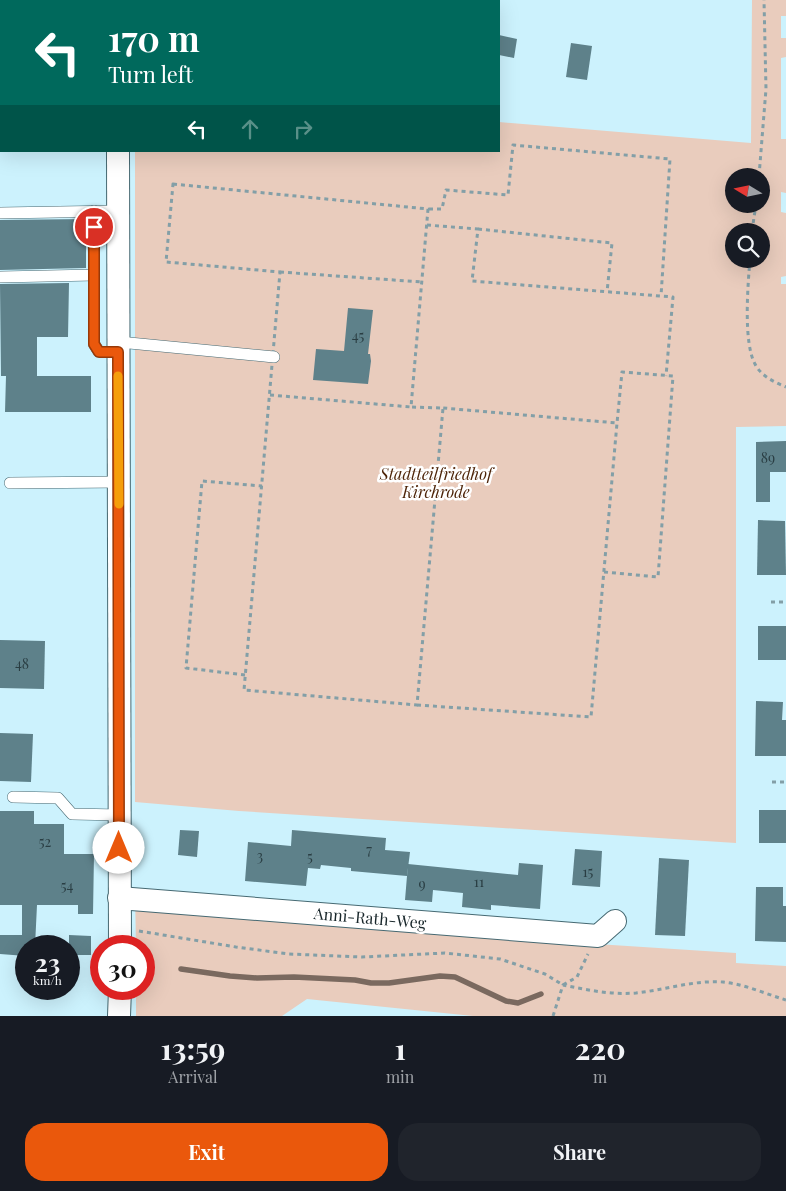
<!DOCTYPE html>
<html lang="en">
<head>
<meta charset="utf-8">
<style>
	:root { --surface:#171b24; --page:#20242c; --text:#f1f3f6; --muted:#9ea1a6; --accent:#ea580c }
	body { margin:0; font-family:"Playfair Display",serif; background:var(--page); color:var(--text); height:100vh; display:flex; flex-direction:column; font-size:19px; white-space:nowrap }
	* { box-sizing:border-box; margin:0 }
	p { font-size:16px; color:var(--muted) }
	.icon { flex:none; width:28px; height:28px; fill:none; stroke:currentColor; stroke-width:2; stroke-linecap:round; stroke-linejoin:round }
	.map { position:relative; height:1016px; overflow:hidden }
	.details { display:flex; flex-direction:column; background:var(--surface); flex:1 }
	.details>* { flex:none }
	.top-card { position:absolute; left:0px; top:0px; width:500px; height:152px; box-shadow:0 5px 20px #0002; background:#00695c; color:#fff; overflow:hidden }
	.needle { width:32px; rotate:280deg }
	.tools { position:absolute; left:725px; top:168px; display:grid; gap:10px }
	.tools a { display:grid; place-items:center; width:45px; height:45px; border-radius:50%; background:var(--surface); box-shadow:0 5px 20px #0002; font-size:25px }
	.speed { position:absolute; left:15px; top:935px; display:flex; gap:10px; font-size:25px; font-weight:700; text-align:center }
	.speed>* { display:grid; place-content:center; width:65px; height:65px; border-radius:50%; background:var(--surface); box-shadow:0 5px 20px #0002; line-height:1 }
	.speed small { font-size:12px; font-weight:400 }
	.speed .limit { border:8px solid #d22; background:#fff; color:#111 }
	.pin { position:absolute; display:grid; place-items:center; width:42px; height:42px; color:#fff; margin:-21px; border:2px solid #fff; border-radius:50%; box-shadow:0 1px 5px #0007 }
	.me { position:absolute; width:55px; margin:-28px; rotate:0deg; stroke-linejoin:round; filter:drop-shadow(0 0 4px #0008) }
	.turn { display:flex; align-items:center; gap:18px; height:105px; padding:0 25px; font-size:22px }
	.turn .icon { width:65px; height:65px; stroke-width:2.5 }
	.turn b { display:block; font-size:35px; line-height:42px }
	.lanes { display:flex; align-items:center; height:48px; padding:0 25px; background:#0003; justify-content:center; gap:25px; direction:ltr }
	.lanes .off { opacity:.35 }
	.eta { display:flex; justify-content:space-evenly; align-items:center; height:85px; text-align:center }
	.eta b { font-size:30px; font-weight:700; line-height:35px }
	.primary-button { display:flex; gap:10px; margin-top:auto; padding:10px 25px }
	.primary-button a { flex:1; height:58px; border-radius:20px; background:var(--accent); color:#fff; font-size:20px; font-weight:700; line-height:58px; text-align:center }
	.primary-button a+a { background:var(--page); color:var(--text) }
	.map>svg:first-child { display:block }
</style>
</head>
<body>
<div class="map">
<svg width="786" height="1016" viewBox="0 0 786 1016">
	<rect width="100%" height="100%" fill="#ccf2fd"/>
	<g fill="#e9ccbd" fill-rule="evenodd">
		<path d="M752,0h34v16h-5v22h5v19l-5,1v81h5v54l-5,-1v20l5,1v63l-5,1v7h5v142l-50,1v416l-497,-32 -104,-9v-651h364v-29l252,21zM734,176h27v28h-27zM734,231h27v28h-27z"/>
		<polygon points="135,892 581,943 736,953 736,963 786,966 786,1016 473,1016 307,999 282,1016 136,1016 136,989 144,989 144,946 136,946"/>
	</g>
	<g fill="none" stroke-linecap="round" stroke-linejoin="round">
		<polyline stroke="#7a695f" stroke-width="5.5" points="181,969 230,976 257,978 294,977 355,980 371,983 389,983 440,976 455,977 506,1001 518,1003 541,994"/>
	</g>
	<g fill="#5e818a">
		<polygon points="499,35 517,39 514,58 499,55"/>
		<polygon points="571,43 592,46 587,80 566,77"/>
		<polygon points="86,219 86,268 0,270 0,220"/>
		<polygon points="69,283 68,337 37,337 37,376 91,376 91,412 5,412 6,376 1,376 0,284"/>
		<polygon points="348,308 373,310 368,354 370,354 371,361 368,384 313,380 316,349 344,351"/>
		<polygon points="786,441 786,472 770,472 770,502 756,502 756,442"/>
		<polygon points="758,520 785,521 786,575 757,575"/>
		<rect x="758" y="626" width="28" height="34"/>
		<polygon points="0,640 45,641 44,689 0,688"/>
		<polygon points="756,701 783,702 782,720 786,720 786,756 755,756"/>
		<polygon points="0,733 33,734 31,782 0,781"/>
		<rect x="759" y="810" width="27" height="33"/>
		<polygon points="0,811 34,811 34,824 64,824 64,854 94,854 93,914 78,914 78,905 37,905 35,946 26,946 26,956 0,954 0,935 22,935 22,905 0,905"/>
		<polygon points="180,830 199,831 197,857 178,855"/>
		<polygon points="292,830 386,838 385,850 410,852 407,876 351,871 351,868 321,865 320,869 308,868 306,886 245,881 248,842 291,846"/>
		<polygon points="575,849 602,851 600,887 572,885"/>
		<polygon points="659,858 689,860 685,936 655,935"/>
		<polygon points="519,863 543,865 540,909 491,905 491,910 462,907 463,893 433,890 432,902 405,900 408,864 518,875"/>
		<polygon points="756,887 783,887 783,906 786,906 786,942 755,941"/>
		<polygon points="69,935 91,936 91,955 69,955"/>
	</g>
	<g fill="none" stroke-linecap="round" stroke-linejoin="round">
		<defs>
			<g id="lane">
				<polyline points="0,12 1,12"/>
				<polyline points="94,211 94,344 99,352 118,352"/>
				<polyline points="0,213 118,211"/>
				<polyline points="0,277 94,275"/>
				<polyline points="119,342 274,357"/>
				<polyline points="10,483 119,482"/>
				<polyline points="13,797 58,798 72,814 119,815"/>
			</g>
			<g id="street">
				<polyline points="117,0 117,1"/>
				<polyline points="378,1 378,0"/>
				<polyline points="118,151 120,946"/>
				<polyline points="119,898 598,936 615,921"/>
				<polyline points="119,1016 120,989"/>
			</g>
		</defs>
		<use href="#lane" stroke="#466972" stroke-width="12"/>
		<use href="#street" stroke="#466972" stroke-width="24"/>
		<g stroke="#839fa7" stroke-width="3" stroke-dasharray="4 4" stroke-linecap="butt">
			<polyline points="300,1 301,0"/>
			<polyline points="759,176 766,89 764,0"/>
			<polygon points="173,184 428,209 411,407 443,408 417,705 244,690 280,272 166,262"/>
			<polyline points="429,209 442,209 446,190 508,195 513,145 670,159 661,296"/>
			<polyline points="427,225 478,229 472,281 673,297 666,376"/>
			<polyline points="478,229 612,243 607,292"/>
			<polyline points="752,231 756,204"/>
			<path d="M750,259c-2,25 -7,83 5,105 6,12 19,18 31,23"/>
			<polyline points="280,272 422,282"/>
			<polyline points="270,395 411,407"/>
			<polyline points="604,572 658,577 673,376 622,372 617,423"/>
			<polyline points="771,602 786,602"/>
			<polyline points="245,675 186,668 202,481 262,486"/>
			<polyline points="417,705 591,717 617,423 443,408"/>
			<polyline points="772,782 786,782"/>
			<polyline points="139,931 236,947 289,954 362,957 445,953 500,959 545,974 563,985 577,977 588,954"/>
			<path d="M553,1016l10,-31c25,5 48,10 73,8 29,-3 57,-13 87,-11 21,2 43,12 63,18"/>
		</g>
		<use href="#lane" stroke="#fff" stroke-width="11"/>
		<use href="#street" stroke="#fff" stroke-width="22"/>
	</g>
	<g fill="none" stroke-linecap="round" stroke-linejoin="round">
		<defs>
			<polyline id="route" points="94,227 94,344 99,352 118,352 119,848"/>
		</defs>
		<use href="#route" stroke="#983908" stroke-width="12"/>
		<use href="#route" stroke="#ea580c" stroke-width="9"/>
		<polyline stroke="#f59e0b" stroke-width="9" points="118,376 119,504"/>
	</g>
	<g text-anchor="middle" stroke-width="5" stroke-linejoin="round" paint-order="stroke">
		<g font-size="14" fill="#2a3e43">
			<text x="358" y="341">45</text>
			<text x="768" y="463">89</text>
			<text x="22" y="669">48</text>
			<text x="45" y="847">52</text>
			<text x="369" y="855">7</text>
			<text x="260" y="861">3</text>
			<text x="310" y="862">5</text>
			<text x="588" y="877">15</text>
			<text x="479" y="887">11</text>
			<text x="422" y="889">9</text>
			<text x="67" y="891">54</text>
		</g>
		<g font-size="16" font-style="italic" fill="#4d2408" stroke="#fff">
			<text x="436" y="480">Stadtteilfriedhof<tspan x="436" dy="18">Kirchrode</tspan></text>
		</g>
		<g font-size="16" fill="#19272b" stroke="#fff">
			<text transform="translate(370 918) rotate(5)" y="6">Anni-Rath-Weg</text>
		</g>
	</g>
</svg>
<div class="tools">
<a><svg class="needle" viewBox="-14 -14 28 28"><path d="M0-13l5 13h-10z" fill="#e53935"/><path d="M0 13l5-13h-10z" fill="#9ea1a6"/></svg></a>
<a><svg class="icon" aria-label="search" viewBox="0 0 24 24"><circle cx="10" cy="10" r="6"/><path d="M15 15l6 6"/></svg></a>
</div>
<div class="speed"><div>23<small>km/h</small></div><div class="limit">30</div></div>
<div class="pin" style="left:94px;top:227px;background:#d93025"><svg class="icon" aria-label="arrive" viewBox="0 0 24 24"><path d="M6 21V4h12l-3 4 3 4H6"/></svg></div>
<svg class="me" style="left:119px;top:848px" viewBox="-20 -20 40 40"><circle r="19" fill="#fff"/><path d="M0-13L10 11 0 6-10 11z" fill="#ea580c"/></svg>
<div class="top-card">
<div class="turn"><svg class="icon" aria-label="left" viewBox="0 0 24 24"><path d="M17 20v-9H6M10 6l-5 5 5 5"/></svg><div><b>170 m</b>Turn left</div></div>
<div class="lanes"><svg class="icon" aria-label="left" viewBox="0 0 24 24"><path d="M17 20v-9H6M10 6l-5 5 5 5"/></svg><svg class="icon off" aria-label="ahead" viewBox="0 0 24 24"><path d="M12 20V5M6 11l6-6 6 6"/></svg><svg class="icon off" aria-label="right" viewBox="0 0 24 24"><path d="M7 20v-9h11M14 6l5 5-5 5"/></svg></div>
</div>
</div>
<section class="details">
<div class="eta">
<div><b>13:59</b><p>Arrival</p></div>
<div><b>1</b><p>min</p></div>
<div><b>220</b><p>m</p></div>
</div>
<div class="primary-button"><a>Exit</a><a>Share</a></div>
</section>
</body>
</html>
